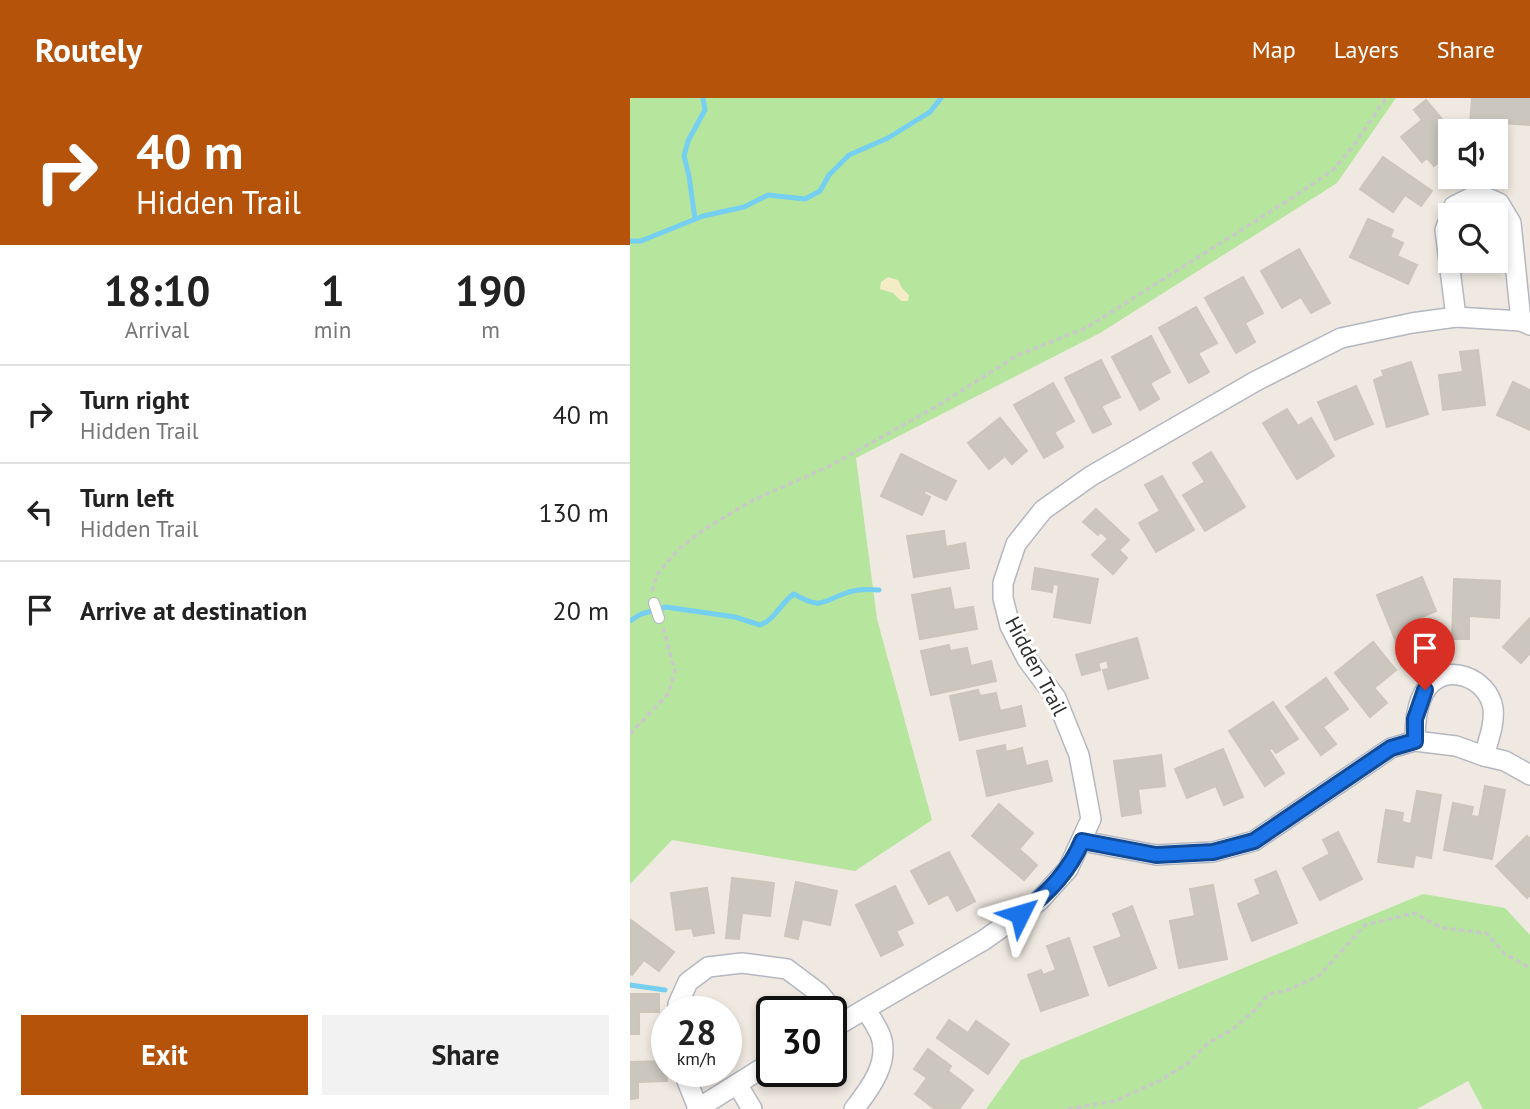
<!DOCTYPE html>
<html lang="en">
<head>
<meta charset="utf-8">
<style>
	:root { --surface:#fff; --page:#f2f2f2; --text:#222; --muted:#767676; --line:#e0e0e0; --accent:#b45309 }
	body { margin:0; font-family:"PT Sans",sans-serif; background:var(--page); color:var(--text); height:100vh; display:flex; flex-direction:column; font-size:26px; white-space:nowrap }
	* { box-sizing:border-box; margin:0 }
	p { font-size:23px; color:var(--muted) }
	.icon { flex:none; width:38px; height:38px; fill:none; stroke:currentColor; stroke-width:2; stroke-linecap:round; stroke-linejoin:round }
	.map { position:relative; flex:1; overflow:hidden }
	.details { display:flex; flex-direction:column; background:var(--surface); width:630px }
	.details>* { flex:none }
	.banner { background:#b45309; color:#fff; overflow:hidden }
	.tools { position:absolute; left:808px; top:21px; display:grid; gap:14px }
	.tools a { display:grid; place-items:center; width:70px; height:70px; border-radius:0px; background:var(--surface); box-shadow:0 4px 10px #0003; font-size:35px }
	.speed { position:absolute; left:21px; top:898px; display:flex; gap:14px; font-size:35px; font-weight:700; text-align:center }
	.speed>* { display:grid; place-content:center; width:91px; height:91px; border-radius:50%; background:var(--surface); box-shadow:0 4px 10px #0003; line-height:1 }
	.speed small { font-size:18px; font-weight:400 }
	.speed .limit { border:4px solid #111; border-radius:10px; background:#fff; color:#111 }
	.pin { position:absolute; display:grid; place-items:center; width:60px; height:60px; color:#fff; margin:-72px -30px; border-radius:50% 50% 50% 0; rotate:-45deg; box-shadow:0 0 7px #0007 }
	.pin .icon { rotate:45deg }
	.me { position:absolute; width:77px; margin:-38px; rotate:50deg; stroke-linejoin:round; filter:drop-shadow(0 0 5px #0008) }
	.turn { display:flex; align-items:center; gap:24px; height:147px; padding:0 21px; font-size:32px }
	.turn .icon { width:91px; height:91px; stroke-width:2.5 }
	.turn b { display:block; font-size:49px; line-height:60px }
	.eta { display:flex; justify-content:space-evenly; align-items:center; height:119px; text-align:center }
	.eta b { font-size:42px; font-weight:700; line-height:49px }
	.button { display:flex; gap:14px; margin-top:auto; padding:14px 21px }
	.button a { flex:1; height:80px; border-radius:0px; background:var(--accent); color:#fff; font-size:28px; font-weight:700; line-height:80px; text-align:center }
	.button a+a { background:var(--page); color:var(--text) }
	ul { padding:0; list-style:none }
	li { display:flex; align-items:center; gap:21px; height:98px; padding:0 21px; border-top:2px solid var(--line) }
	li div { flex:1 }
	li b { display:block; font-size:26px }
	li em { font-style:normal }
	header { display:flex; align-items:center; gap:42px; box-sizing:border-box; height:98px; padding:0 35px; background:var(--accent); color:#fff }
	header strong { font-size:33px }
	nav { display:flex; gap:38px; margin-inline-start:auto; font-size:24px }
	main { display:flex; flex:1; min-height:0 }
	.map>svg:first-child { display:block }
</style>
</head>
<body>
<header>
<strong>Routely</strong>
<nav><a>Map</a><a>Layers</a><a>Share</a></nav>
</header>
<main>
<section class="details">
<div class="banner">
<div class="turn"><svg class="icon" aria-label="right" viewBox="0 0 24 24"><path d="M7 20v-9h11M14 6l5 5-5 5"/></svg><div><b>40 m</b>Hidden Trail</div></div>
</div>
<div class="eta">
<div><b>18:10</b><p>Arrival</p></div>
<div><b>1</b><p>min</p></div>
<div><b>190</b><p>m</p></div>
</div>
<ul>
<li><svg class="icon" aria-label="right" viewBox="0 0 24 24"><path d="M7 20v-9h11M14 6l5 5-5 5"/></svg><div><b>Turn right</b><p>Hidden Trail</p></div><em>40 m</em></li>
<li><svg class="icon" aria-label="left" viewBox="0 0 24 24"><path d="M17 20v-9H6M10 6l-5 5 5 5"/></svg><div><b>Turn left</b><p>Hidden Trail</p></div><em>130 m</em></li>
<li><svg class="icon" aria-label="arrive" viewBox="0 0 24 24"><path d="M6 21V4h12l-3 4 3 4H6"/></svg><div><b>Arrive at destination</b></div><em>20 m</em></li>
</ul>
<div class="button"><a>Exit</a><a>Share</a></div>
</section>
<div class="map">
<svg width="900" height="1011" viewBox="0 0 900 1011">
	<rect width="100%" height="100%" fill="#efe9e1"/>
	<g fill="#b6e59e">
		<polygon points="0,0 766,0 707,85 470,235 226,360 247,521 302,722 225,773 42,742 0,786"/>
		<polygon points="793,796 875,810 900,837 900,1011 853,1011 838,983 787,1011 356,1011 391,962"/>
	</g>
	<polygon fill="#f3ecc5" points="258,179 268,182 272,190 279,197 278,203 271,203 263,195 250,191 251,184"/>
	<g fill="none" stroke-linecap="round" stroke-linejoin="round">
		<g stroke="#75cff0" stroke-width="5">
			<polyline points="65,121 59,78 54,58 58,43 75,12 73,0"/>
			<polyline points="0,143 11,143 73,118 114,109 138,97 175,101 190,93 199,77 219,57 258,40 287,22 300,14 311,0"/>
			<path d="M0,523l11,-7 25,-7 69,10 25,8c16,-6 21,-23 34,-31 28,16 26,8 52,-1 10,-4 23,-4 33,-3"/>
			<polyline points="0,887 35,892"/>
		</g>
	</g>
	<g fill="#cbc7bf" stroke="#cbc5ba" stroke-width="2">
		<polygon points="842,0 900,0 900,27 855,24 854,28 840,27"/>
		<polygon points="796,2 822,33 821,62 817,57 804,68 797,60 792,64 771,39 792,22 784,12"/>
		<polygon points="753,59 802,93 791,108 775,97 763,114 730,91"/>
		<polygon points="738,121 763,132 760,139 773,145 767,158 787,167 778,186 720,159"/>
		<polygon points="669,151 700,205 681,215 671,199 652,210 631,173"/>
		<polygon points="613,179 633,215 615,225 625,244 606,255 575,200"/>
		<polygon points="566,209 587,245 568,255 579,274 559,285 529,230"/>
		<polygon points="521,238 540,274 520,285 529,301 510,312 482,259"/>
		<polygon points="848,252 855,307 813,312 809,277 833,274 830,254"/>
		<polygon points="471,262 490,299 471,308 481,326 463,335 435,280"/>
		<polygon points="781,264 798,316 757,329 744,282 754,278 752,273"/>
		<polygon points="883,284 900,292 900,332 867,317"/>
		<polygon points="423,285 444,323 424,334 433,349 414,360 384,307"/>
		<polygon points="726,288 743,326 705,342 688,304"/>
		<polygon points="657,311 668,328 681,320 704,358 667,381 633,325"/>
		<polygon points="370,320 397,353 382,366 375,358 359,371 338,345"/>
		<polygon points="581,354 615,409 575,433 553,397 575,384 563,365"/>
		<polygon points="271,356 326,383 316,402 295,392 294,396 300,399 292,417 251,398"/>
		<polygon points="532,378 564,432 526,454 509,425 530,413 515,387"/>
		<polygon points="466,411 499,442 489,452 497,460 483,476 462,457 478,441 471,434 468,437 453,424"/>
		<polygon points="314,433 316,449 335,445 339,470 284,479 277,438"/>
		<polygon points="405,470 468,481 460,525 424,519 429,487 423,486 422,494 402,491"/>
		<polygon points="792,479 806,513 782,523 794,552 773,561 747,497"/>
		<polygon points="824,481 870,483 869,520 839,518 839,541 822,541"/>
		<polygon points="320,490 324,512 343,509 347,531 290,541 282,497"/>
		<polygon points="900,520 900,555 891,565 873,549"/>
		<polygon points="507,540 518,580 478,591 473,572 479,571 477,562 468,565 470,572 452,577 446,557"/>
		<polygon points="743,544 766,572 744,590 757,605 740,619 705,575"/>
		<polygon points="319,547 320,553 337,550 341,568 361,563 366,583 301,597 291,553"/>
		<polygon points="696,580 718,611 693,629 706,646 691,657 656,609"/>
		<polygon points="348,592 350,598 366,595 370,613 391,608 395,628 330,642 320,598"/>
		<polygon points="643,604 668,641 646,655 642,650 639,652 654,675 635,688 599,633"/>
		<polygon points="375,647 376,654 392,650 396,668 417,663 422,683 357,698 347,653"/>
		<polygon points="593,651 613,699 594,707 586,688 557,700 545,671"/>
		<polygon points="531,657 535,688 508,691 511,715 492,718 484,663"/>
		<polygon points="855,688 875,692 862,761 814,752 823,705 843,709 841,718 849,719"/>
		<polygon points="787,693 811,697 801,760 785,757 783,769 748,764 756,712 773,715 772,724 781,726"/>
		<polygon points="369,706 403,735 389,751 407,767 394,782 342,738"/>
		<polygon points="708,734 732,781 690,802 673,770 700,756 693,742"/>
		<polygon points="897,738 900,741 900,797 897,800 866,768"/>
		<polygon points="319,754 345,803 327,813 318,796 299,806 281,773"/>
		<polygon points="646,773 667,825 622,843 608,806 631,796 625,782"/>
		<polygon points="102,780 144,785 140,818 112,815 109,841 96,840"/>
		<polygon points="166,784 207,793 200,827 172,821 168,841 155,838"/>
		<polygon points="583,787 597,861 549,870 540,823 565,818 560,791"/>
		<polygon points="265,788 283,825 266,833 273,847 251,858 226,807"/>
		<polygon points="77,790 84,835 64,838 62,830 46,832 41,795"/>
		<polygon points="502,808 526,870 479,888 464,849 492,839 483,816"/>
		<polygon points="1,822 44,854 29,873 14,862 2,877 0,875"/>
		<polygon points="439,840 458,897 411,913 398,877 411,872 413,877 426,872 417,848"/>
		<polygon points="0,896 29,896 29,914 9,914 9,936 0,936"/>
		<polygon points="319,922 338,935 346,923 379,946 358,976 307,940"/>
		<polygon points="298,951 321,968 318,973 343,992 329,1011 305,1011 285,996 297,980 284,971"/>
		<polygon points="36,963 37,983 8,984 8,1000 0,1001 0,964"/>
	</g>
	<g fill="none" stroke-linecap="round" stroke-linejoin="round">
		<defs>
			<polyline id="lane" points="24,505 29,520"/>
			<g id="street">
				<polyline points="826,219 815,132 824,108 848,96 869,105 881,125 891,223"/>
				<path d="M785,643c0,-17 1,-38 12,-53 19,-27 61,-10 66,20 2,16 -5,33 -9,48"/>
				<polyline points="452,743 526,757 583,754 624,743 761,650 785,643 826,648 854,658 875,663 900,677"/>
				<polyline points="49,914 48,906 58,884 78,869 112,865 157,871 189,895 213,924"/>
				<polyline points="201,931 354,842 409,803 438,771 461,721 449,657 426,600 397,561 380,528 373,500 373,485 386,446 413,412 461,378 626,283 711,240 782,225 826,219 891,223 900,227"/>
				<polyline points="53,973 68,1010"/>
				<polyline points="107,986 122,1011"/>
				<polyline points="67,1011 142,964"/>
				<path d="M224,1011c16,-20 37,-48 26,-75 -4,-9 -10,-17 -14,-25"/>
			</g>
		</defs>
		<use href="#lane" stroke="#b4b7c1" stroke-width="12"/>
		<use href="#street" stroke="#b4b7c1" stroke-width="22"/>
		<g stroke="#c9c9c9" stroke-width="3.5" stroke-dasharray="5 3.5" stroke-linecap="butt">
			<polyline points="22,493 27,476 49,451 73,432 125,401 198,369 307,308 388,257 456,230 665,98 703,72 722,50 756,0"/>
			<polyline points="0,636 38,596 45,573 33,530"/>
			<polyline points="438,1011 485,1003 531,982 558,965 578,945 603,931 625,912 639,896 658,892 690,877 735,827 784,815 812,830 856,835 875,856 900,870"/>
		</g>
		<use href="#lane" stroke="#fff" stroke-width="10"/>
		<use href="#street" stroke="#fff" stroke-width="19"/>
	</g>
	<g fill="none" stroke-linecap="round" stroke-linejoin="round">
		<defs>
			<path id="route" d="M390,816c27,-19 49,-42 62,-73l74,14 57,-3 41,-11 137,-93 24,-7v-22l10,-29"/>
		</defs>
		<use href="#route" stroke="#114b97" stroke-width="18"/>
		<use href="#route" stroke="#1a73e8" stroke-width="12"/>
	</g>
	<g text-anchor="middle" stroke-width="6" stroke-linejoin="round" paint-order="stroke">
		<g font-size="21" fill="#2e2e2e" stroke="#fff">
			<text transform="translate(406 568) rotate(62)" y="7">Hidden Trail</text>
		</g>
	</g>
</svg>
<div class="tools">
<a><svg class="icon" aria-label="sound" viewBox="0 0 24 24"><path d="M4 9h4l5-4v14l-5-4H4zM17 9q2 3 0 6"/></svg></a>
<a><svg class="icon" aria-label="search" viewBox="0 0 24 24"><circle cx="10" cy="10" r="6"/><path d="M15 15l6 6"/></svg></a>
</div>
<div class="speed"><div>28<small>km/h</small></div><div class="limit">30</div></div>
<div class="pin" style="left:795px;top:592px;background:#d93025"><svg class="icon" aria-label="arrive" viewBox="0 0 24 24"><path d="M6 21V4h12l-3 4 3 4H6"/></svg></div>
<svg class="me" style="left:390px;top:816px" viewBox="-20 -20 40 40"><path d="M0-17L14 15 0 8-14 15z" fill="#1a73e8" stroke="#fff" stroke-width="4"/></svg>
</div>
</main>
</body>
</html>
